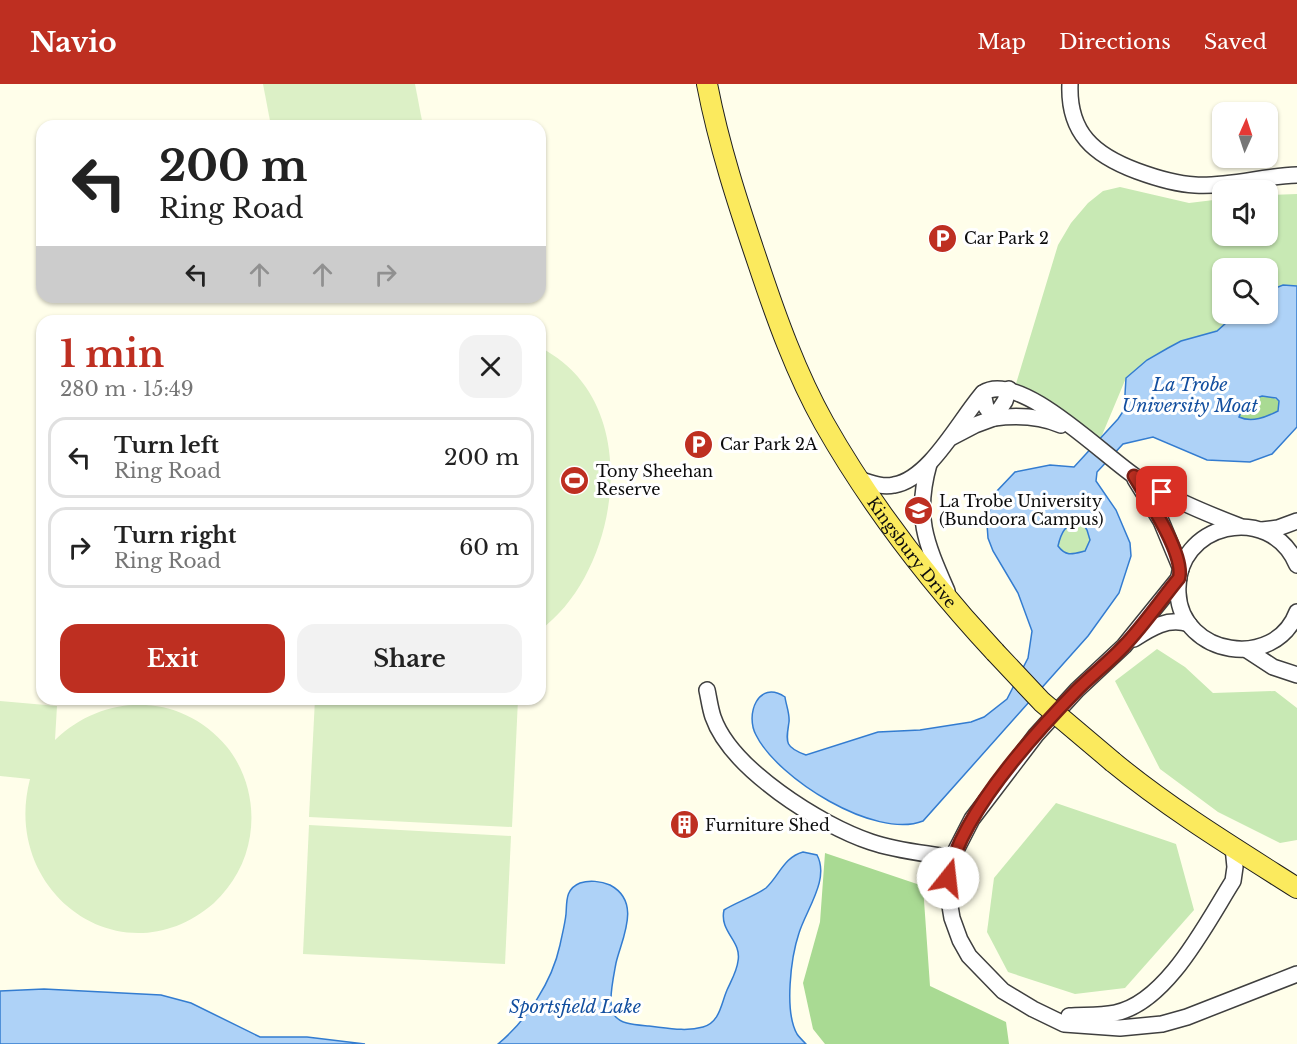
<!DOCTYPE html>
<html lang="en">
<head>
<meta charset="utf-8">
<style>
	:root { --surface:#fff; --page:#f2f2f2; --text:#222; --muted:#767676; --line:#e0e0e0; --accent:#be2f21 }
	body { margin:0; font-family:"Libre Baskerville",serif; background:var(--page); color:var(--text); height:100vh; display:flex; flex-direction:column; font-size:22px; white-space:nowrap }
	* { box-sizing:border-box; margin:0 }
	p { font-size:20px; color:var(--muted) }
	.icon { flex:none; width:33px; height:33px; fill:none; stroke:currentColor; stroke-width:2; stroke-linecap:round; stroke-linejoin:round }
	.map { position:relative; flex:1; overflow:hidden }
	.details { position:absolute; left:36px; top:231px; width:510px; height:390px; display:flex; flex-direction:column; background:var(--surface); border-radius:18px; box-shadow:0 2px 4px #0004 }
	.details>* { flex:none }
	.guide { position:absolute; left:36px; top:36px; width:510px; height:183px; border-radius:18px; box-shadow:0 2px 4px #0004; background:#fff; color:var(--text); overflow:hidden }
	.needle { width:39px; rotate:3deg }
	.controls { position:absolute; left:1212px; top:18px; display:grid; gap:12px }
	.controls a { display:grid; place-items:center; width:66px; height:66px; border-radius:12px; background:var(--surface); box-shadow:0 2px 4px #0004; font-size:30px }
	.pin { position:absolute; display:grid; place-items:center; width:51px; height:51px; color:#fff; margin:-26px; border-radius:12px; box-shadow:0 3px 9px #0006 }
	.me { position:absolute; width:66px; margin:-33px; rotate:16deg; stroke-linejoin:round; filter:drop-shadow(0 0 4px #0008) }
	.turn { display:flex; align-items:center; gap:21px; height:126px; padding:0 24px; font-size:27px }
	.turn .icon { width:78px; height:78px; stroke-width:2.5 }
	.turn b { display:block; font-size:42px; line-height:51px }
	.lanes { display:flex; align-items:center; height:57px; padding:0 24px; background:#0003; justify-content:center; gap:30px; direction:ltr }
	.lanes .off { opacity:.35 }
	.round { display:grid; place-items:center; flex:none; width:63px; height:63px; border-radius:18px; background:var(--page) }
	.headline { display:flex; align-items:center; justify-content:space-between; height:102px; padding:0 24px }
	h1 { font-size:36px; font-weight:800; line-height:45px; color:var(--accent) }
	.action { display:flex; gap:12px; margin-top:auto; padding:12px 24px }
	.action a { flex:1; height:69px; border-radius:18px; background:var(--accent); color:#fff; font-size:24px; font-weight:800; line-height:69px; text-align:center }
	.action a+a { background:var(--page); color:var(--text) }
	ul { padding:0; list-style:none }
	li { display:flex; align-items:center; gap:18px; height:81px; margin:0 12px 9px; padding:0 12px; border:3px solid var(--line); border-radius:18px }
	li div { flex:1 }
	li b { display:block; font-size:22px }
	li em { font-style:normal }
	header { display:flex; align-items:center; gap:36px; box-sizing:border-box; height:84px; padding:0 30px; background:var(--accent); color:#fff }
	header strong { font-size:28px }
	nav { display:flex; gap:33px; margin-inline-start:auto; font-size:21px }
	.map>svg:first-child { display:block }
</style>
</head>
<body>
<header>
<strong>Navio</strong>
<nav><a>Map</a><a>Directions</a><a>Saved</a></nav>
</header>
<div class="map">
<svg width="1297" height="960" viewBox="0 0 1297 960">
	<rect width="100%" height="100%" fill="#fffeea"/>
	<g fill="#c8e9b4">
		<polygon points="1120,103 1189,119 1222,115 1222,152 1268,152 1268,111 1297,110 1297,202 1283,201 1268,207 1268,184 1222,184 1222,230 1236,230 1217,247 1181,257 1168,264 1147,276 1126,294 1100,356 1015,303 1058,161 1071,139 1088,119 1103,107"/>
		<path d="M1078,439l5,1 4,6 3,11 -5,10c-12,3 -19,6 -27,-5 3,-13 7,-22 20,-23z"/>
		<polygon points="1157,565 1185,583 1213,609 1275,607 1297,624 1297,756 1280,759 1218,728 1160,685 1115,597"/>
		<polygon points="1056,719 1176,760 1194,826 1125,904 1075,910 1008,888 987,848 994,794"/>
	</g>
	<g fill="#a9da93">
		<path d="M1270,312l9,5 -1,10c-12,7 -26,12 -39,6 4,-17 15,-21 31,-21z"/>
		<polygon points="825,769 923,802 930,902 1006,938 1009,960 825,960 813,945 803,899 820,838"/>
	</g>
	<g fill="#dcf0c6">
		<polygon points="263,0 415,0 423,42 271,42"/>
		<path d="M540,263c16,9 31,20 42,35 54,69 27,198 -42,248z"/>
		<polygon points="315,615 518,615 512,743 309,733"/>
		<path d="M0,617l57,5 -2,34c50,-48 126,-48 172,7 20,25 28,58 23,89 -4,26 -17,49 -36,67 -91,79 -214,-10 -184,-124l-30,-3z"/>
		<polygon points="309,741 511,752 505,880 303,870"/>
	</g>
	<g fill="#aed2f7" stroke="#337cd0" stroke-width="1.5" fill-rule="evenodd">
		<path d="M1283,201l14,1v141l-25,27 -22,8 -43,-2 -54,-23 -30,7 -26,28 -1,9 20,29 14,33 1,13 -12,37 -31,43 -165,185c-48,19 -146,-43 -167,-86 -11,-20 2,-56 29,-38 1,8 5,17 4,25 -3,20 -5,25 17,33l72,-23 42,-2 51,-8 13,-5 23,-18 21,-41 4,-27 -14,-38 -25,-42 -5,-13 -1,-14 3,-15 7,-18 18,-19 35,-7 24,2 44,-48 6,-9 2,-32 21,-18 21,-12 13,-7 36,-10 19,-17h32v-23zM1262,312l14,2 3,3 -1,10c-12,6 -26,12 -39,6l7,-15zM1078,439l5,1 4,6 3,10 -5,11c-12,3 -19,6 -27,-5 3,-13 7,-22 20,-23z"/>
		<path d="M803,768l14,3c13,24 -11,55 -18,78 -8,24 -15,78 -2,101 2,3 6,7 9,10h-308c29,-24 54,-62 62,-99 2,-10 5,-21 6,-31 1,-12 -1,-25 14,-31 9,-3 21,-2 30,2 32,17 12,53 6,78 -2,11 -5,25 -5,36 0,4 0,10 2,14 6,12 24,12 36,13 18,2 37,6 54,1 17,-5 18,-23 24,-37 4,-9 10,-19 11,-29 4,-20 -19,-29 -14,-51 11,-7 33,-15 42,-22 13,-12 18,-31 37,-36z"/>
		<polygon points="44,905 161,911 191,919 260,953 307,953 365,960 0,960 0,907"/>
	</g>
	<g fill="none" stroke-linecap="round" stroke-linejoin="round">
		<defs>
			<g id="minor">
				<path d="M1070,0c-2,49 24,71 67,87 19,7 38,13 58,14 34,2 68,-9 102,-10"/>
				<path d="M983,309l3,14 8,11c23,-3 46,-2 67,7"/>
				<polyline points="952,353 975,341 994,334 1005,317 1009,305"/>
				<path d="M929,380c-15,53 -3,79 18,127"/>
				<path d="M858,395c11,3 23,9 36,6 36,-6 66,-66 89,-92 36,-24 123,65 153,84 33,21 67,35 103,49"/>
				<polyline points="1135,395 1161,437 1181,485"/>
				<polyline points="1262,446 1278,444 1297,437"/>
				<path d="M1297,481c-27,-64 -123,-42 -119,28 3,63 97,78 119,19"/>
				<polyline points="1179,494 1124,562 1077,606 1036,651 972,735 952,774 948,810 952,834 960,856 969,872 1003,907 1033,925 1064,940 1120,944 1162,940 1187,933 1297,890"/>
				<path d="M1134,555c17,-11 34,-22 55,-15"/>
				<polyline points="1247,566 1273,583 1297,591"/>
				<path d="M707,606c2,9 3,18 6,27 18,52 107,108 158,125 26,9 54,11 81,16"/>
				<path d="M1069,932c15,-1 31,0 46,-3 52,-10 92,-91 118,-132l2,-14 -2,-20"/>
			</g>
			<g id="major">
				<path id="s1" d="M707,0c12,62 31,120 51,179 18,54 38,110 66,160 47,83 106,159 171,229"/>
				<path d="M1113,678c57,47 121,86 184,126"/>
			</g>
		</defs>
		<use href="#minor" stroke="#3f3f3f" stroke-width="18"/>
		<use href="#major" stroke="#1d1d1d" stroke-width="22"/>
		<use href="#minor" stroke="#fff" stroke-width="15"/>
		<use href="#major" stroke="#fbea5e" stroke-width="20"/>
		<defs>
			<polyline id="major-bridge" points="995,568 1042,618 1113,678"/>
		</defs>
		<use href="#major-bridge" stroke="#1d1d1d" stroke-width="22" stroke-linecap="butt"/>
		<use href="#major-bridge" stroke="#fbea5e" stroke-width="20"/>
	</g>
	<g fill="none" stroke-linecap="round" stroke-linejoin="round">
		<defs>
			<path id="route" d="M948,794c12,-63 85,-143 129,-188 15,-15 32,-28 47,-44 20,-21 37,-46 55,-68 6,-24 -32,-80 -45,-102l28,16"/>
		</defs>
		<use href="#route" stroke="#7c1f15" stroke-width="15"/>
		<use href="#route" stroke="#be2f21" stroke-width="10"/>
	</g>
	<defs>
		<symbol id="parking-disc" viewBox="-11 -11 22 22"><circle r="9.5" fill="#be2f21" stroke="#fff"/><path d="M-3.5-5.5H1a3.5 3.5 0 0 1 0 7H-1V5.5H-3.5ZM-1-3.4V-.6H.8a1.4 1.4 0 0 0 0-2.8Z" fill="#fff"/></symbol>
		<symbol id="stadium-disc" viewBox="-11 -11 22 22"><circle r="9.5" fill="#be2f21" stroke="#fff"/><path d="M0-5a6.5 5 0 1 0 0 10a6.5 5 0 1 0 0-10ZM-3.5-1.8h7v3.6h-7Z" fill="#fff"/></symbol>
		<symbol id="university-disc" viewBox="-11 -11 22 22"><circle r="9.5" fill="#be2f21" stroke="#fff"/><path d="M0-5L7-2L0 1L-7-2ZM-4 1L0 2.5L4 1V4Q0 6-4 4Z" fill="#fff"/></symbol>
		<symbol id="building-disc" viewBox="-11 -11 22 22"><circle r="9.5" fill="#be2f21" stroke="#fff"/><path d="M-4-6H4V6H1V3H-1V6H-4ZM-2.5-4.3h1.7v1.8h-1.7ZM.8-4.3h1.7v1.8H.8ZM-2.5-1h1.7V.8h-1.7ZM.8-1h1.7V.8H.8Z" fill="#fff"/></symbol>
	</defs>
	<g fill-rule="evenodd">
		<use href="#parking-disc" x="926" y="138" width="33" height="33"/>
		<use href="#parking-disc" x="682" y="344" width="33" height="33"/>
		<use href="#stadium-disc" x="558" y="380" width="33" height="33"/>
		<use href="#university-disc" x="902" y="410" width="33" height="33"/>
		<use href="#building-disc" x="668" y="724" width="33" height="33"/>
	</g>
	<g text-anchor="middle" stroke-width="6" stroke-linejoin="round" paint-order="stroke">
		<g font-size="16" fill="#0c0c0c" stroke="#fff" text-anchor="start">
			<text x="964" y="160">Car Park 2</text>
			<text x="720" y="366">Car Park 2A</text>
			<text x="596" y="393">Tony Sheehan<tspan x="596" dy="18">Reserve</tspan></text>
			<text x="939" y="423">La Trobe University<tspan x="939" dy="18">(Bundoora Campus)</tspan></text>
			<text x="705" y="747">Furniture Shed</text>
		</g>
		<g font-size="16" fill="#0c0c0c" stroke="#fff">
			<text dy="6" stroke="none"><textPath href="#s1" startOffset="516">Kingsbury Drive</textPath></text>
		</g>
		<g font-size="18" font-style="italic" fill="#134f9f" stroke="#fff">
			<text x="1190" y="307">La Trobe<tspan x="1190" dy="21">University Moat</tspan></text>
			<text x="575" y="929">Sportsfield Lake</text>
		</g>
	</g>
</svg>
<div class="controls">
<a><svg class="needle" viewBox="-14 -14 28 28"><path d="M0-13l5 13h-10z" fill="#e53935"/><path d="M0 13l5-13h-10z" fill="#767676"/></svg></a>
<a><svg class="icon" aria-label="sound" viewBox="0 0 24 24"><path d="M4 9h4l5-4v14l-5-4H4zM17 9q2 3 0 6"/></svg></a>
<a><svg class="icon" aria-label="search" viewBox="0 0 24 24"><circle cx="10" cy="10" r="6"/><path d="M15 15l6 6"/></svg></a>
</div>
<div class="pin" style="left:1162px;top:408px;background:#d93025"><svg class="icon" aria-label="arrive" viewBox="0 0 24 24"><path d="M6 21V4h12l-3 4 3 4H6"/></svg></div>
<svg class="me" style="left:948px;top:794px" viewBox="-20 -20 40 40"><circle r="19" fill="#fff"/><path d="M0-13L10 11 0 6-10 11z" fill="#be2f21"/></svg>
<div class="guide">
<div class="turn"><svg class="icon" aria-label="left" viewBox="0 0 24 24"><path d="M17 20v-9H6M10 6l-5 5 5 5"/></svg><div><b>200 m</b>Ring Road</div></div>
<div class="lanes"><svg class="icon" aria-label="left" viewBox="0 0 24 24"><path d="M17 20v-9H6M10 6l-5 5 5 5"/></svg><svg class="icon off" aria-label="ahead" viewBox="0 0 24 24"><path d="M12 20V5M6 11l6-6 6 6"/></svg><svg class="icon off" aria-label="ahead" viewBox="0 0 24 24"><path d="M12 20V5M6 11l6-6 6 6"/></svg><svg class="icon off" aria-label="right" viewBox="0 0 24 24"><path d="M7 20v-9h11M14 6l5 5-5 5"/></svg></div>
</div>
<section class="details">
<div class="headline"><div><h1>1 min</h1><p>280 m · 15:49</p></div><a class="round"><svg class="icon" aria-label="close" viewBox="0 0 24 24"><path d="M6 6l12 12M18 6L6 18"/></svg></a></div>
<ul>
<li><svg class="icon" aria-label="left" viewBox="0 0 24 24"><path d="M17 20v-9H6M10 6l-5 5 5 5"/></svg><div><b>Turn left</b><p>Ring Road</p></div><em>200 m</em></li>
<li><svg class="icon" aria-label="right" viewBox="0 0 24 24"><path d="M7 20v-9h11M14 6l5 5-5 5"/></svg><div><b>Turn right</b><p>Ring Road</p></div><em>60 m</em></li>
</ul>
<div class="action"><a>Exit</a><a>Share</a></div>
</section>
</div>
</body>
</html>
